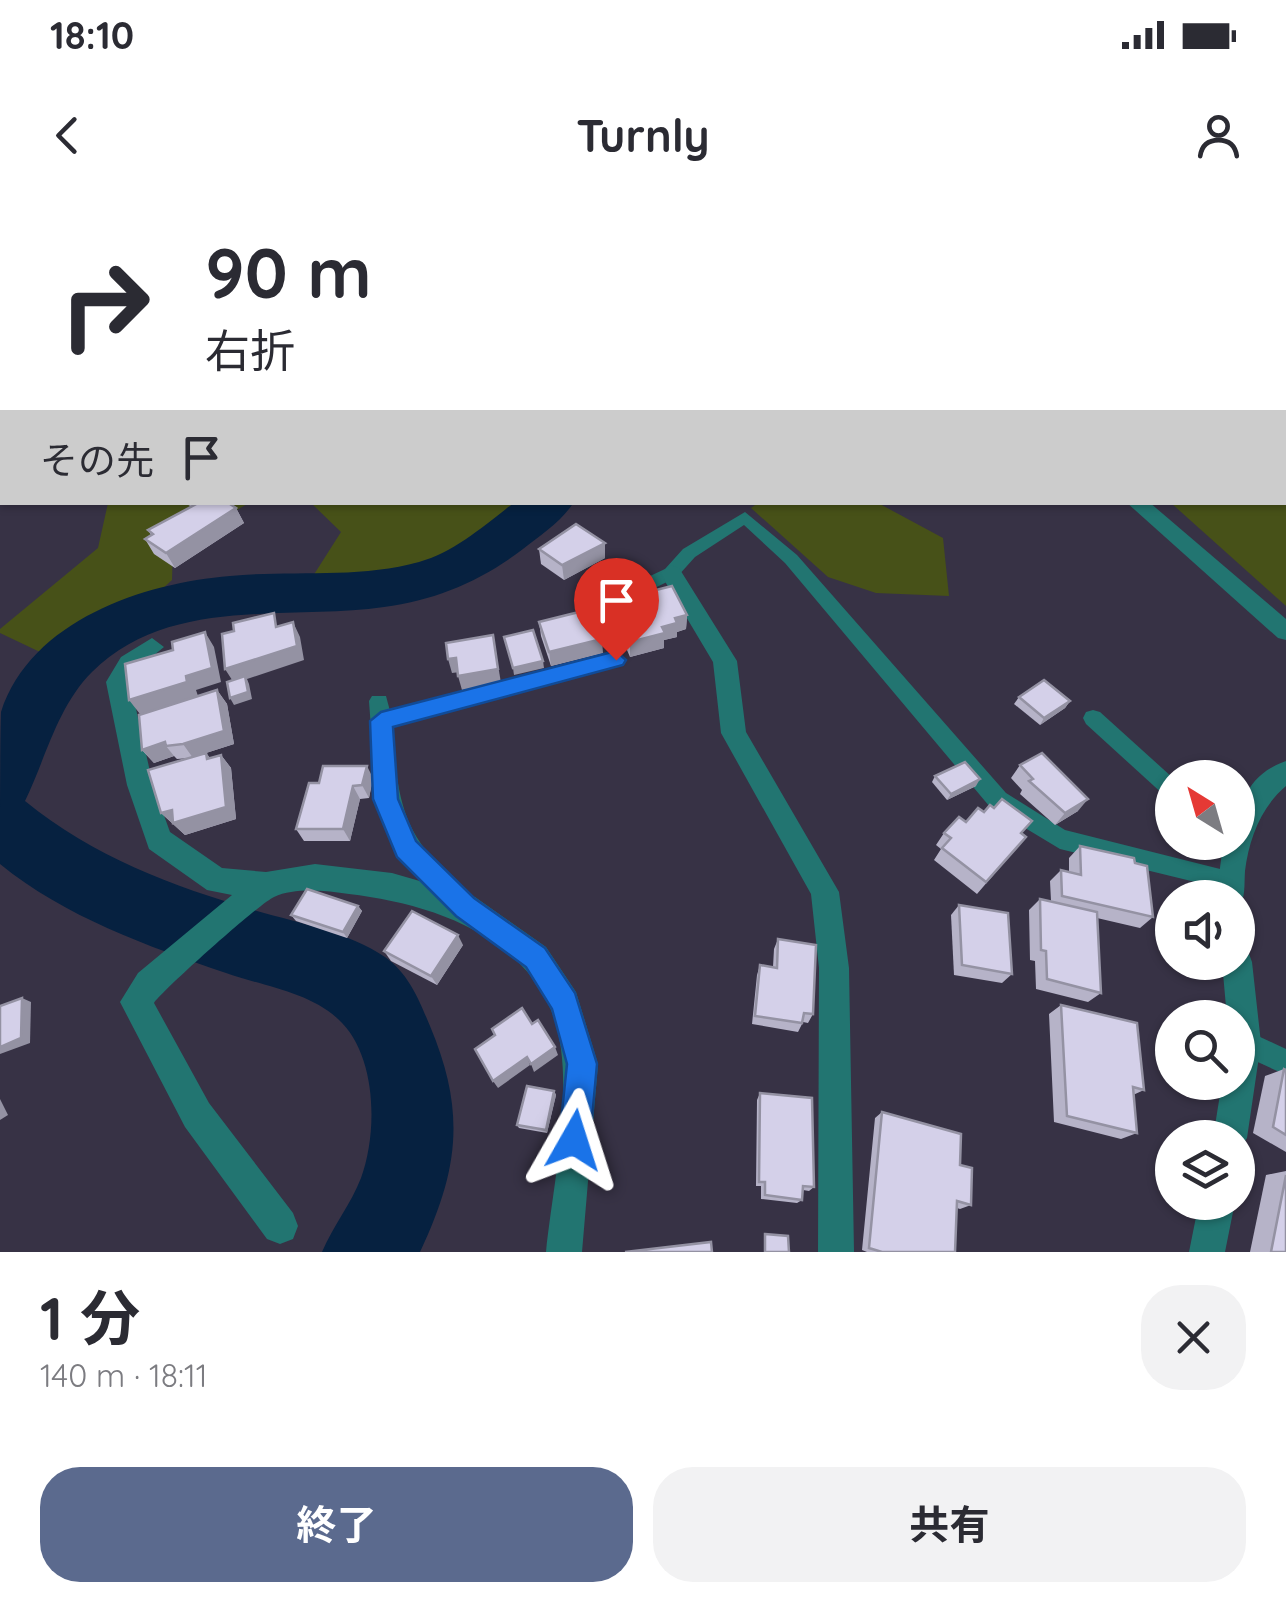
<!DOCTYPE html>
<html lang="ja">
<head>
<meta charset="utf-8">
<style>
	:root { --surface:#fff; --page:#f2f2f3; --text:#2b2b33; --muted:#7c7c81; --accent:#5b6a8e }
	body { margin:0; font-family:Quicksand,"Noto Sans JP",sans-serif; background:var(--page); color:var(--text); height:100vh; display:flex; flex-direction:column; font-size:38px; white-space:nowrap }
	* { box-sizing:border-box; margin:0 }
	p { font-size:32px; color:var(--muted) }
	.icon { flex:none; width:55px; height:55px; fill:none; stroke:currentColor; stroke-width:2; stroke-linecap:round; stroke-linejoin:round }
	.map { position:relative; height:1052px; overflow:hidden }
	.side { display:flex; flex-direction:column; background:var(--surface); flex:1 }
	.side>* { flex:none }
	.top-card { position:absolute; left:0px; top:0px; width:1288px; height:305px; box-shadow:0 2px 8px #0004; background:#fff; color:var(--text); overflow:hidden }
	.needle { width:65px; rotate:323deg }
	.controls { position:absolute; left:1155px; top:560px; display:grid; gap:20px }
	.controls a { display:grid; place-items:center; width:100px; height:100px; border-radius:50%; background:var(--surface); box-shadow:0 2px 8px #0004; font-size:50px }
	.pin { position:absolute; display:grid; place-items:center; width:85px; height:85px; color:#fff; margin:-102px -42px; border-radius:50% 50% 50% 0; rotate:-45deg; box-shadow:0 0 10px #0007 }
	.pin .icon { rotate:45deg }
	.me { position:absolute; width:110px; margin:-55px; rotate:6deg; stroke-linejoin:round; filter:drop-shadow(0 0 8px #0008) }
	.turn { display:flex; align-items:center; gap:35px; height:210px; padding:0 40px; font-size:45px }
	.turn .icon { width:130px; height:130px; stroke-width:2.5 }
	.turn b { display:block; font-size:70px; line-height:85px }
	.then { display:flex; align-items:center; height:95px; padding:0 40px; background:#0003; gap:20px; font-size:38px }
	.round { display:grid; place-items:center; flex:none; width:105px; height:105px; border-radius:40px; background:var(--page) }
	.headline { display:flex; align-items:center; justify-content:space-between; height:170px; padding:0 40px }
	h1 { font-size:60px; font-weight:700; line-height:75px }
	.action { display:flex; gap:20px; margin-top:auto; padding:20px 40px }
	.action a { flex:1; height:115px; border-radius:40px; background:var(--accent); color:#fff; font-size:40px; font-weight:700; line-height:115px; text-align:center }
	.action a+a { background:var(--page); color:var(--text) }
	.status { display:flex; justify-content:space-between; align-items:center; height:70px; padding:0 50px; background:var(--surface); direction:ltr }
	.status svg { height:28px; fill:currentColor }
	header { display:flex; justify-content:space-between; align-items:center; height:130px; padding:0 40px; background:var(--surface); font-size:45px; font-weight:700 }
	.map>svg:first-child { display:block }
</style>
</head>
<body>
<div class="status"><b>18:10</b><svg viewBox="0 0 49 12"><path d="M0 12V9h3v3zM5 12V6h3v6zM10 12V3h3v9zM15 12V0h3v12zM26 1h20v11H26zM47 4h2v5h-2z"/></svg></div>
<header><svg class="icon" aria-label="back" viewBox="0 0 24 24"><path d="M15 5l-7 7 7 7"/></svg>Turnly<svg class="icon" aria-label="person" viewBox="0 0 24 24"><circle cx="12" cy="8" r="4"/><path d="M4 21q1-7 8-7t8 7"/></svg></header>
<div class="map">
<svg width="1286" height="1052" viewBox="0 0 1286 1052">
	<rect width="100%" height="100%" fill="#373245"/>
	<g fill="#475118">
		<polygon points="518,0 976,0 981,2 511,2"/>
		<polygon points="1286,273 1286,406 1171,303 1285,302"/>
		<polygon points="108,303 249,303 173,347 172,380 159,392 40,452 0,433 0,429 98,348"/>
		<polygon points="311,303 531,302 531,303 456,361 384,381 306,387 341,332"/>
		<polygon points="758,303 878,303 943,338 949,396 876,393 828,377 751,308"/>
	</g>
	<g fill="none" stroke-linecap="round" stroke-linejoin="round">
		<path fill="#062140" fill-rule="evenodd" d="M515,302h59c-12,19 -33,33 -51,47 -42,32 -87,51 -139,58 -98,14 -214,-12 -292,65 -35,35 -46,86 -67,129 69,56 147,85 232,110 42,12 91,21 128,46 24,17 34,43 45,69 36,86 29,143 -10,226h-98c11,-26 29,-48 39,-74 17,-46 16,-124 -23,-159 -29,-27 -75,-33 -112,-46 -79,-27 -161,-56 -226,-109 0,-32 0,-127 1,-152 30,-92 143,-129 229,-136 62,-6 128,3 189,-14 36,-10 67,-38 96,-60z"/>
		<g fill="#227571" fill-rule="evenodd">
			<polygon points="339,0 349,0 350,2 340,2"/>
			<polygon points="426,0 436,0 437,2 427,2"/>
			<polygon points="2,265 2,275 0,276 0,266"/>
			<polygon points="745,312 797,355 1006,593 1065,630 1236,673 1239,680 1236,687 1228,690 1060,649 990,607 785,363 744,325 695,357 677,377 600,415 588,415 585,410 588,405 665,369 683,349"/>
			<path d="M616,453l9,7 -2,5 -232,61c9,91 13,110 81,172l4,8 -4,8 -8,3 -8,-3c-81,-76 -79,-107 -87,-213l3,-5h14l4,15z"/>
			<polygon points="1093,510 1100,512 1173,578 1172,599 1165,596 1086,524 1083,518 1086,512"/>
			<polygon points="1245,830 1286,849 1286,875 1238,853 1238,833"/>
		</g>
		<g fill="#227571" fill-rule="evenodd">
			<polygon points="0,0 6,0 8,2 0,6"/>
			<polygon points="225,0 316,0 224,2"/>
			<polygon points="1126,302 1149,302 1286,419 1286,440 1278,438"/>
			<polygon points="671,365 679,368 737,461 746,532 839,692 849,768 854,1052 818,1052 819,768 811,694 721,533 713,462 660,373"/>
			<path d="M152,438l12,9 -27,22 -7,13 23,103 17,47 52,36 44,4 49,-8 77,9 83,24 71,50 30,45 22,72 -16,188h-36c7,-69 32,-178 5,-242 -33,-78 -125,-107 -202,-116 -23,-3 -53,-7 -75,3 -14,6 -110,92 -120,106l55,100 84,110 5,13 -5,13 -13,5 -13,-5 -82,-112 -65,-125 18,-29 94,-78 -25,-5 -58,-41 -22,-64 -21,-103 15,-25z"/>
			<path d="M1286,561v25c-25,21 -37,53 -41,85 -1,14 1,27 -7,38v-11h-22l7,-53 15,-3c0,-37 8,-67 48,-81z"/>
			<polygon points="1238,747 1248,751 1252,762 1261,843 1247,938 1238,952 1238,938 1213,938 1222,882 1238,882 1238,818 1227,818 1222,762 1238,762"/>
			<polygon points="1199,1002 1235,1002 1225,1052 1189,1052"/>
		</g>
	</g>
	<g fill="#b6b3c8">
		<polygon points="183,302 227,302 236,308 244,323 175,368 154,354 145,339 151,335 148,330 192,307"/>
		<polygon points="539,349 605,358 564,380 541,364"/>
		<polygon points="612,401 687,415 686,429 677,432 677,437 664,440 664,448 630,457 612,415"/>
		<polygon points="539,422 603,453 551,466 541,436"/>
		<polygon points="217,490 227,504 234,544 206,553 210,558 221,555 231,568 236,619 185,635 161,613 190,558 177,559 174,556 154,563 142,550"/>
		<polygon points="1019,497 1070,501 1065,508 1040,525 1014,504"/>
		<polygon points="1020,565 1078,611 1055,625 1020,594 1022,590 1011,578"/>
		<polygon points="935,576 976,586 947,600 932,582"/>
		<polygon points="373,578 369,598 360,599 350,641 304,641 296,629 309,583"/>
		<polygon points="966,622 1022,634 1026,637 977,694 934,660 941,649 936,645 944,633"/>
		<polygon points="1080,646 1153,717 1140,728 1097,718 1101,793 1088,802 1036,789 1035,761 1030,760 1029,710 1040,699 1051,701 1050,681 1061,670 1069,672 1069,658"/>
		<polygon points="959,705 1012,774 1002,783 954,775 951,715"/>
		<polygon points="358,706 362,711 347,738 296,721 291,715"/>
		<polygon points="778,739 813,814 808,823 803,822 798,832 752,824 757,775 760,765 773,767 774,749"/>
		<polygon points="463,745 437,785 391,761 384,751"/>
		<polygon points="1061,805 1144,890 1133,895 1137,933 1121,939 1054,922 1049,814"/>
		<polygon points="1284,869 1286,870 1286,952 1253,933 1265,876"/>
		<polygon points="554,891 556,895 547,933 519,928 517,925"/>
		<polygon points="760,893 814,987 809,991 803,990 802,1000 797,1003 761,999 761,986 756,986 757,900"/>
		<polygon points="882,912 960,965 971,1005 960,1009 957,1008 955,1052 867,1052 862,1050 875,918"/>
		<polygon points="1286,971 1286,1052 1250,1052 1266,975"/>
	</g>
	<g fill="#9492a3">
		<polygon points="192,0 223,0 208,2 193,2"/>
		<polygon points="373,0 382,0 383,2 355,2"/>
		<polygon points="392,0 416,0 397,2 392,2"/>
		<polygon points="2,20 2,37 0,38 0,21"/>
		<polygon points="2,215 2,234 0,235 0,216"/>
		<polygon points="236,308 244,323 175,368 166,353"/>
		<polygon points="605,343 605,358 564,380 562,365"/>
		<polygon points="687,415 686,429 677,432 677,437 664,440 664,448 630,457 630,442 675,418"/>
		<polygon points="293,422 300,437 304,460 247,479 249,484 252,499 234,505 230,498 234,483 225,469"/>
		<polygon points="205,432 214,447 221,482 196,490 198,496 140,514 129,500 186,476"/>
		<polygon points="493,435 501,483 462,490 458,476"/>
		<polygon points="602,439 603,453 551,466 549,452"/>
		<polygon points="456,458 460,472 452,473 448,459"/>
		<polygon points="543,461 544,468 514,475 513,468"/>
		<polygon points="217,490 227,504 234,544 206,553 217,566 207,559 193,558 183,544"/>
		<polygon points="1070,501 1065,508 1040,525 1044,518"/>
		<polygon points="165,542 166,546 174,556 154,563 142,550"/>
		<polygon points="221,555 231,568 236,619 185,635 161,613"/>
		<polygon points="367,566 373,578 369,598 362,585"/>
		<polygon points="980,579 976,586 947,600 951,594"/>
		<polygon points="353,586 360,599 350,641 343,629"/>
		<polygon points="1088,599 1078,611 1055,625 1065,613"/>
		<polygon points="358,706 362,711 347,738 343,732"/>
		<polygon points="458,735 463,745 437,785 431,776"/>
		<polygon points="22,798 31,802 30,843 0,854 0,847"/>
		<polygon points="555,847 558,855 534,872 531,864"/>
		<polygon points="527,857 530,865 498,888 493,881"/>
		<polygon points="554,891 556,895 547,933 546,930"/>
		<polygon points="0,899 8,915 0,920"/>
	</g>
	<g fill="#d4d0e9" stroke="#9492a3" stroke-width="2.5">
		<polygon points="351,0 373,0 355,2 351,2"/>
		<polygon points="416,0 428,0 429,2 406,2"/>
		<polygon points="2,176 2,195 0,190 0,177"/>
		<polygon points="2,197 2,215 0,216 0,198"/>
		<polygon points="200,302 227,302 236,308 166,353 145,339 153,334 148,330"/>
		<polygon points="576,324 605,343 562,365 539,349"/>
		<polygon points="672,386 687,415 675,418 677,423 662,427 665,433 630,442 612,401"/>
		<polygon points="591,409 602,439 549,452 539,422"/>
		<polygon points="274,413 276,427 293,422 297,446 225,469 222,434 234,431 233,423"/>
		<polygon points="533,430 543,461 513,468 504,437"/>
		<polygon points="205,432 212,468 186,476 187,482 129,500 125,464 173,450 172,442"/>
		<polygon points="493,435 498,469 458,476 456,458 448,459 446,443"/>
		<polygon points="245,476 248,492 230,498 227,482"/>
		<polygon points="1044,480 1070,501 1044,518 1019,497"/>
		<polygon points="217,490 224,531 183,544 166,546 165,542 142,550 139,515"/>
		<polygon points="206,553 207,559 221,555 226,607 173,623 172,610 161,613 148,570"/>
		<polygon points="1042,553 1088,599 1065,613 1029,581 1033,579 1020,565"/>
		<polygon points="965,562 980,579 951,594 935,576"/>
		<polygon points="323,566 367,566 362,585 353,586 343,629 296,629 309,583 319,583"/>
		<polygon points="1002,599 1032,621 1021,633 1026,637 986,682 942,648 951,638 944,633 959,617 966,622 978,608 984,612 990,605 994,608"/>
		<polygon points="1080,646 1134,658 1135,663 1147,666 1153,717 1062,696 1061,670 1081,675"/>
		<polygon points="307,689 358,706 343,732 291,715"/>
		<polygon points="1040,699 1097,712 1101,793 1047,779 1046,751 1041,750"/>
		<polygon points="959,705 1008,713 1012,774 962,765"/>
		<polygon points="412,711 458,735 431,776 384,751"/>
		<polygon points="778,739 816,745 813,814 804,813 802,823 755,816 760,765 777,768"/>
		<polygon points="22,798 21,838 0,847 0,806"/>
		<polygon points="1061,805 1137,823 1144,890 1133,887 1137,933 1067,916"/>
		<polygon points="522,808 532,824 538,820 555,847 531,864 527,857 493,881 475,849 495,835 492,829"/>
		<polygon points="1284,869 1286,870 1286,935 1273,927"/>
		<polygon points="527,886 554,891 546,930 517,925"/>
		<polygon points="760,893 812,898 814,987 803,986 802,1000 765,995 765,982 759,982"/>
		<polygon points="882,912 961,934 960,965 972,968 971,1005 957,1001 955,1052 882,1052 869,1048"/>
		<polygon points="1286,975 1286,1052 1271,1052"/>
		<polygon points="765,1034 788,1036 789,1052 765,1052"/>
		<polygon points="711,1042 712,1052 625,1052"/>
	</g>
	<polygon fill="#1a73e8" stroke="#114b97" stroke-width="2.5" points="616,451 626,460 623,465 393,527 398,599 416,641 474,698 545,748 575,793 597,864 590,940 586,951 574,955 563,951 559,940 567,864 552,809 526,767 456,716 397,657 373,599 370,521 381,512"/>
</svg>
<div class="controls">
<a><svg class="needle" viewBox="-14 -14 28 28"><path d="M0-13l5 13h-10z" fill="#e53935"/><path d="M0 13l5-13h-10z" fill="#7c7c81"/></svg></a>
<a><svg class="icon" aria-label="sound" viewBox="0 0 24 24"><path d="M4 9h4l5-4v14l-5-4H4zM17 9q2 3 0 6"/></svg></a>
<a><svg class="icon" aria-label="search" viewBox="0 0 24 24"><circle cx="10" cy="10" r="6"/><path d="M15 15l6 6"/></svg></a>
<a><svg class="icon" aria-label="layers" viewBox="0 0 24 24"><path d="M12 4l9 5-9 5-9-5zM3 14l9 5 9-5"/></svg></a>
</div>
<div class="pin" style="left:616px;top:460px;background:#d93025"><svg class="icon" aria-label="arrive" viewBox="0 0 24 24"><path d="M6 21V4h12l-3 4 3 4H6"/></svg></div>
<svg class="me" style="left:574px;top:940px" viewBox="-20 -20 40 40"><path d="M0-17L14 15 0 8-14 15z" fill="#1a73e8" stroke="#fff" stroke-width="4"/></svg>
<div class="top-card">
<div class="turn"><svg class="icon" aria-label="right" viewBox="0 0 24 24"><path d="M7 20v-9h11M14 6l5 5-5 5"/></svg><div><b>90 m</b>右折</div></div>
<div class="then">その先<svg class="icon" aria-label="arrive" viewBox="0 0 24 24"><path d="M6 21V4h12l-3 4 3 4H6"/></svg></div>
</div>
</div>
<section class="side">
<div class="headline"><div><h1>1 分</h1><p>140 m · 18:11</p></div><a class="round"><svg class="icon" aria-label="close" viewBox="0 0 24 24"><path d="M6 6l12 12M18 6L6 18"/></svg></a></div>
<div class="action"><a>終了</a><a>共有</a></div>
</section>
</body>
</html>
